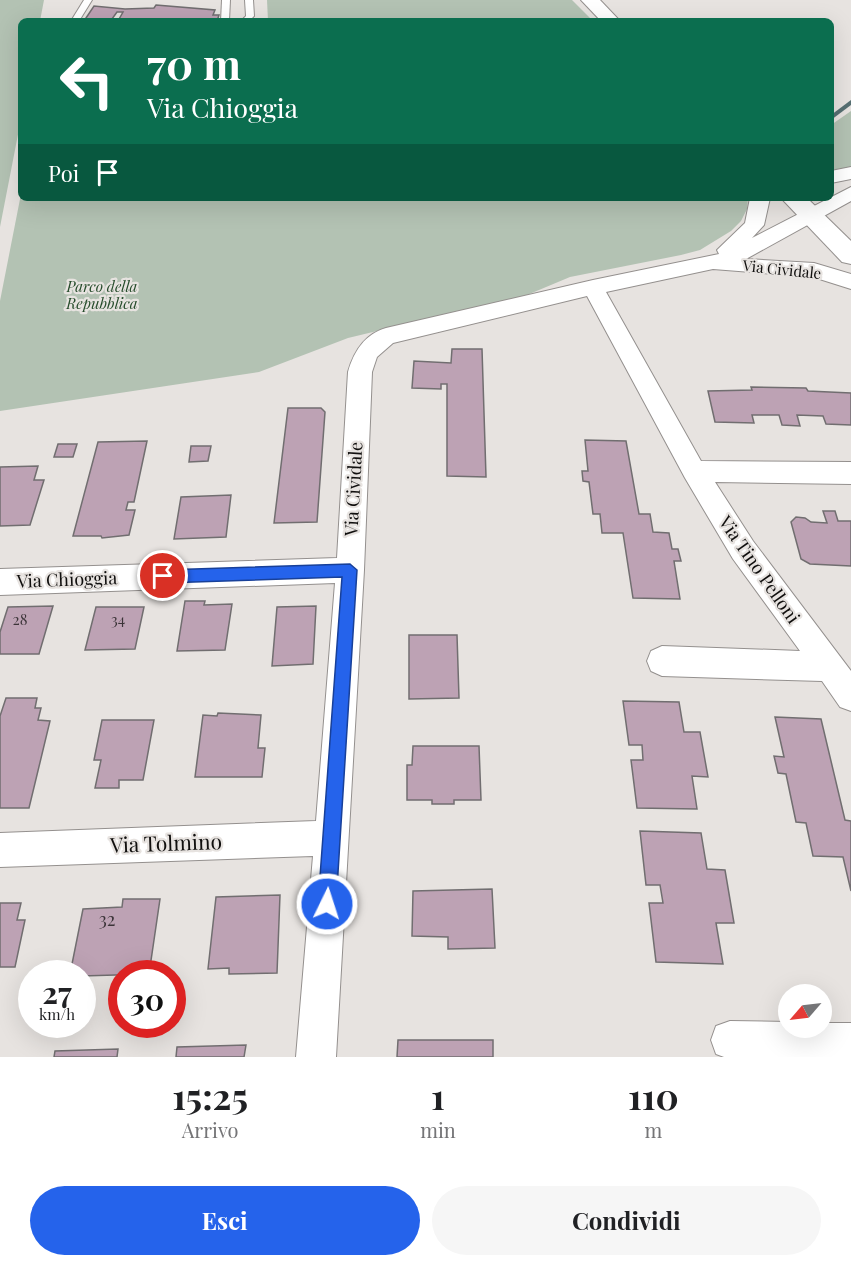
<!DOCTYPE html>
<html lang="it">
<head>
<meta charset="utf-8">
<style>
	:root { --surface:#fff; --page:#f6f6f6; --text:#202124; --muted:#757577; --accent:#2563eb }
	body { margin:0; font-family:"Playfair Display",serif; background:var(--page); color:var(--text); height:100vh; display:flex; flex-direction:column; font-size:22px; white-space:nowrap }
	* { box-sizing:border-box; margin:0 }
	p { font-size:20px; color:var(--muted) }
	.icon { flex:none; width:33px; height:33px; fill:none; stroke:currentColor; stroke-width:2; stroke-linecap:round; stroke-linejoin:round }
	.map { position:relative; height:1057px; overflow:hidden }
	.panel { display:flex; flex-direction:column; background:var(--surface); flex:1 }
	.panel>* { flex:none }
	.banner { position:absolute; left:18px; top:18px; width:816px; height:183px; border-radius:9px; box-shadow:0 6px 24px #0002; background:#0b6e4f; color:#fff; overflow:hidden }
	.needle { width:39px; rotate:242deg }
	.buttons { position:absolute; left:778px; top:984px; display:grid; gap:12px }
	.buttons a { display:grid; place-items:center; width:54px; height:54px; border-radius:50%; background:var(--surface); box-shadow:0 6px 24px #0002; font-size:30px }
	.speed { position:absolute; left:18px; top:960px; display:flex; gap:12px; font-size:30px; font-weight:700; text-align:center }
	.speed>* { display:grid; place-content:center; width:78px; height:78px; border-radius:50%; background:var(--surface); box-shadow:0 6px 24px #0002; line-height:1 }
	.speed small { font-size:15px; font-weight:400 }
	.speed .limit { border:9px solid #d22; background:#fff; color:#111 }
	.pin { position:absolute; display:grid; place-items:center; width:51px; height:51px; color:#fff; margin:-26px; border:3px solid #fff; border-radius:50%; box-shadow:0 2px 6px #0007 }
	.me { position:absolute; width:66px; margin:-33px; rotate:4deg; stroke-linejoin:round; filter:drop-shadow(0 0 4px #0008) }
	.turn { display:flex; align-items:center; gap:21px; height:126px; padding:0 30px; font-size:27px }
	.turn .icon { width:78px; height:78px; stroke-width:2.5 }
	.turn b { display:block; font-size:42px; line-height:51px }
	.then { display:flex; align-items:center; height:57px; padding:0 30px; background:#0003; gap:12px; font-size:22px }
	.eta { display:flex; justify-content:space-evenly; align-items:center; height:102px; text-align:center }
	.eta b { font-size:36px; font-weight:700; line-height:42px }
	.button { display:flex; gap:12px; margin-top:auto; padding:12px 30px }
	.button a { flex:1; height:69px; border-radius:36px; background:var(--accent); color:#fff; font-size:24px; font-weight:700; line-height:69px; text-align:center }
	.button a+a { background:var(--page); color:var(--text) }
	.map>svg:first-child { display:block }
</style>
</head>
<body>
<div class="map">
<svg width="851" height="1057" viewBox="0 0 851 1057">
	<rect width="100%" height="100%" fill="#e7e3e0"/>
	<g fill="#b3c2b3">
		<polygon points="0,0 44,0 40,21 21,21 21,119 0,227"/>
		<polygon points="267,0 572,0 593,21 268,21"/>
		<polygon points="851,111 851,167 831,170 831,125"/>
		<polygon points="21,194 21,198 748,198 747,209 741,221 731,231 700,250 681,255 570,277 527,295 348,338 259,372 0,411 0,301"/>
	</g>
	<g fill="none" stroke-linecap="round" stroke-linejoin="round">
		<polygon fill="#566f72" fill-rule="evenodd" points="851,100 851,105 831,120 831,115"/>
	</g>
	<g fill="#bda2b4" stroke="#716e70" stroke-width="1.5">
		<polygon points="156,5 215,10 213,15 219,15 217,21 118,21 123,12 117,12 112,19 84,21 94,6 125,9 154,8"/>
		<polygon points="452,349 482,349 486,477 447,476 447,384 441,384 441,389 412,388 414,361 451,363"/>
		<polygon points="751,387 806,388 808,391 851,393 851,425 826,424 823,416 797,415 800,426 782,425 779,415 752,415 754,423 715,422 708,391 752,390"/>
		<polygon points="288,408 321,408 325,412 317,522 274,523"/>
		<polygon points="585,440 626,441 639,514 650,514 653,532 669,533 672,549 678,549 681,561 674,561 680,599 633,598 623,533 602,533 600,514 593,514 589,482 583,481 582,471 588,471"/>
		<polygon points="147,441 134,502 128,502 126,510 135,510 129,535 102,538 101,536 73,536 98,442"/>
		<polygon points="58,444 77,444 73,457 54,457"/>
		<polygon points="191,446 211,446 208,461 189,462"/>
		<polygon points="38,466 34,480 44,480 30,525 0,526 0,467"/>
		<polygon points="231,495 226,537 174,539 181,497"/>
		<polygon points="823,511 835,511 838,521 851,521 851,566 810,564 801,559 791,522 796,517 805,518 811,522 827,523"/>
		<polygon points="185,601 205,601 204,605 232,604 225,650 177,651"/>
		<polygon points="53,606 39,654 0,654 0,632 8,607"/>
		<polygon points="316,606 313,664 272,666 277,607"/>
		<polygon points="96,607 144,607 135,649 85,650"/>
		<polygon points="409,635 457,635 459,698 409,699"/>
		<polygon points="6,698 37,698 35,708 41,708 38,720 50,721 29,808 0,808 0,716"/>
		<polygon points="623,701 679,702 684,732 700,732 708,777 692,776 697,809 637,808 631,760 643,760 642,745 629,745"/>
		<polygon points="218,713 261,715 258,748 265,748 262,777 195,777 203,715 217,716"/>
		<polygon points="775,717 821,719 845,820 851,821 851,891 843,857 813,856 806,823 796,822 786,774 778,773 774,756 784,757"/>
		<polygon points="102,720 154,720 143,780 119,780 119,788 95,788 101,760 94,760"/>
		<polygon points="413,746 479,746 481,800 454,800 454,804 432,804 432,800 407,800 407,765 412,765"/>
		<polygon points="640,831 701,833 707,869 725,870 734,923 716,923 723,964 656,962 649,903 663,903 660,885 646,885"/>
		<polygon points="492,889 495,948 448,949 448,937 412,936 413,891"/>
		<polygon points="280,895 277,973 229,974 229,968 208,969 216,897"/>
		<polygon points="123,899 160,899 149,974 82,976 82,974 70,974 83,909 122,907"/>
		<polygon points="0,903 21,903 17,920 25,920 15,967 0,967"/>
		<polygon points="398,1040 493,1040 493,1057 397,1057"/>
		<polygon points="246,1045 244,1057 176,1057 177,1047"/>
		<polygon points="118,1049 117,1057 54,1057 55,1051"/>
	</g>
	<g fill="none" stroke-linecap="round" stroke-linejoin="round">
		<defs>
			<g id="lane">
				<polygon points="84,0 92,0 79,21 71,21"/>
				<polygon points="222,0 230,0 229,21 221,21"/>
				<polygon points="245,0 253,0 254,16 249,21 241,21 246,16"/>
			</g>
			<g id="street">
				<polygon points="851,167 851,179 831,183 831,171"/>
				<path d="M851,187v14l-105,58 68,4 37,11v15l-38,-12 -100,-8 -107,23 95,169 150,1v22l-136,-2 38,59 98,130v40l-11,-4 -18,-26 -160,-5 -11,-5 -4,-10 4,-10 11,-5 138,5 -67,-92 -48,-81 -98,-182 -194,47 -16,14 -5,15 -8,198 -28,487h-40l17,-201 -313,11v-34l316,-12 19,-238 -335,12v-26l337,-11 11,-186c6,-21 17,-38 38,-44l207,-48 126,-26 -2,-4 28,-27 5,-25h20l-6,27 -12,13z"/>
				<polygon points="730,1021 789,1022 789,1028 822,1028 822,1023 851,1023 851,1057 724,1057 716,1054 711,1040 716,1026"/>
			</g>
			<g id="secondary">
				<polygon points="581,0 600,0 620,21 601,21"/>
				<polygon points="781,198 807,198 851,241 851,264 842,262"/>
			</g>
		</defs>
		<use href="#lane" stroke="#94908e" stroke-width="2"/>
		<use href="#street" stroke="#94908e" stroke-width="2"/>
		<use href="#secondary" stroke="#94908e" stroke-width="2"/>
		<use href="#lane" fill="#fff" fill-rule="evenodd"/>
		<use href="#street" fill="#fff" fill-rule="evenodd"/>
		<use href="#secondary" fill="#fff" fill-rule="evenodd"/>
	</g>
	<polygon fill="#2563eb" stroke="#184099" stroke-width="1.5" points="350,564 357,570 336,904 334,910 327,913 321,910 318,904 342,577 163,583 156,576 163,570"/>
	<g text-anchor="middle" stroke-width="4.5" stroke-linejoin="round" paint-order="stroke">
		<g font-size="15" fill="#100f0e" stroke="#e7e3e0">
			<text transform="translate(782 270) rotate(6)" y="5">Via Cividale</text>
		</g>
		<g font-size="15" font-style="italic" fill="#264c2b" stroke="#e7e3e0">
			<text x="102" y="292">Parco della<tspan x="102" dy="17">Repubblica</tspan></text>
		</g>
		<g font-size="15" fill="#3b3438">
			<text x="20" y="625">28</text>
			<text x="118" y="625">34</text>
		</g>
		<g font-size="18" fill="#100f0e" stroke="#e7e3e0">
			<text transform="translate(354 489) rotate(-87)" y="6">Via Cividale</text>
			<text transform="translate(759 570) rotate(55)" y="6">Via Tino Pelloni</text>
			<text transform="translate(67 580) rotate(-2)" y="6">Via Chioggia</text>
		</g>
		<g font-size="18" fill="#3b3438">
			<text x="107" y="926">32</text>
		</g>
		<g font-size="21" fill="#100f0e" stroke="#e7e3e0">
			<text transform="translate(166 844) rotate(-2)" y="7">Via Tolmino</text>
		</g>
	</g>
</svg>
<div class="buttons">
<a><svg class="needle" viewBox="-14 -14 28 28"><path d="M0-13l5 13h-10z" fill="#e53935"/><path d="M0 13l5-13h-10z" fill="#757577"/></svg></a>
</div>
<div class="speed"><div>27<small>km/h</small></div><div class="limit">30</div></div>
<div class="pin" style="left:163px;top:576px;background:#d93025"><svg class="icon" aria-label="arrive" viewBox="0 0 24 24"><path d="M6 21V4h12l-3 4 3 4H6"/></svg></div>
<svg class="me" style="left:327px;top:904px" viewBox="-20 -20 40 40"><circle r="17" fill="#2563eb" stroke="#fff" stroke-width="3"/><path d="M0-11L8 9 0 5-8 9z" fill="#fff"/></svg>
<div class="banner">
<div class="turn"><svg class="icon" aria-label="left" viewBox="0 0 24 24"><path d="M17 20v-9H6M10 6l-5 5 5 5"/></svg><div><b>70 m</b>Via Chioggia</div></div>
<div class="then">Poi<svg class="icon" aria-label="arrive" viewBox="0 0 24 24"><path d="M6 21V4h12l-3 4 3 4H6"/></svg></div>
</div>
</div>
<section class="panel">
<div class="eta">
<div><b>15:25</b><p>Arrivo</p></div>
<div><b>1</b><p>min</p></div>
<div><b>110</b><p>m</p></div>
</div>
<div class="button"><a>Esci</a><a>Condividi</a></div>
</section>
</body>
</html>
